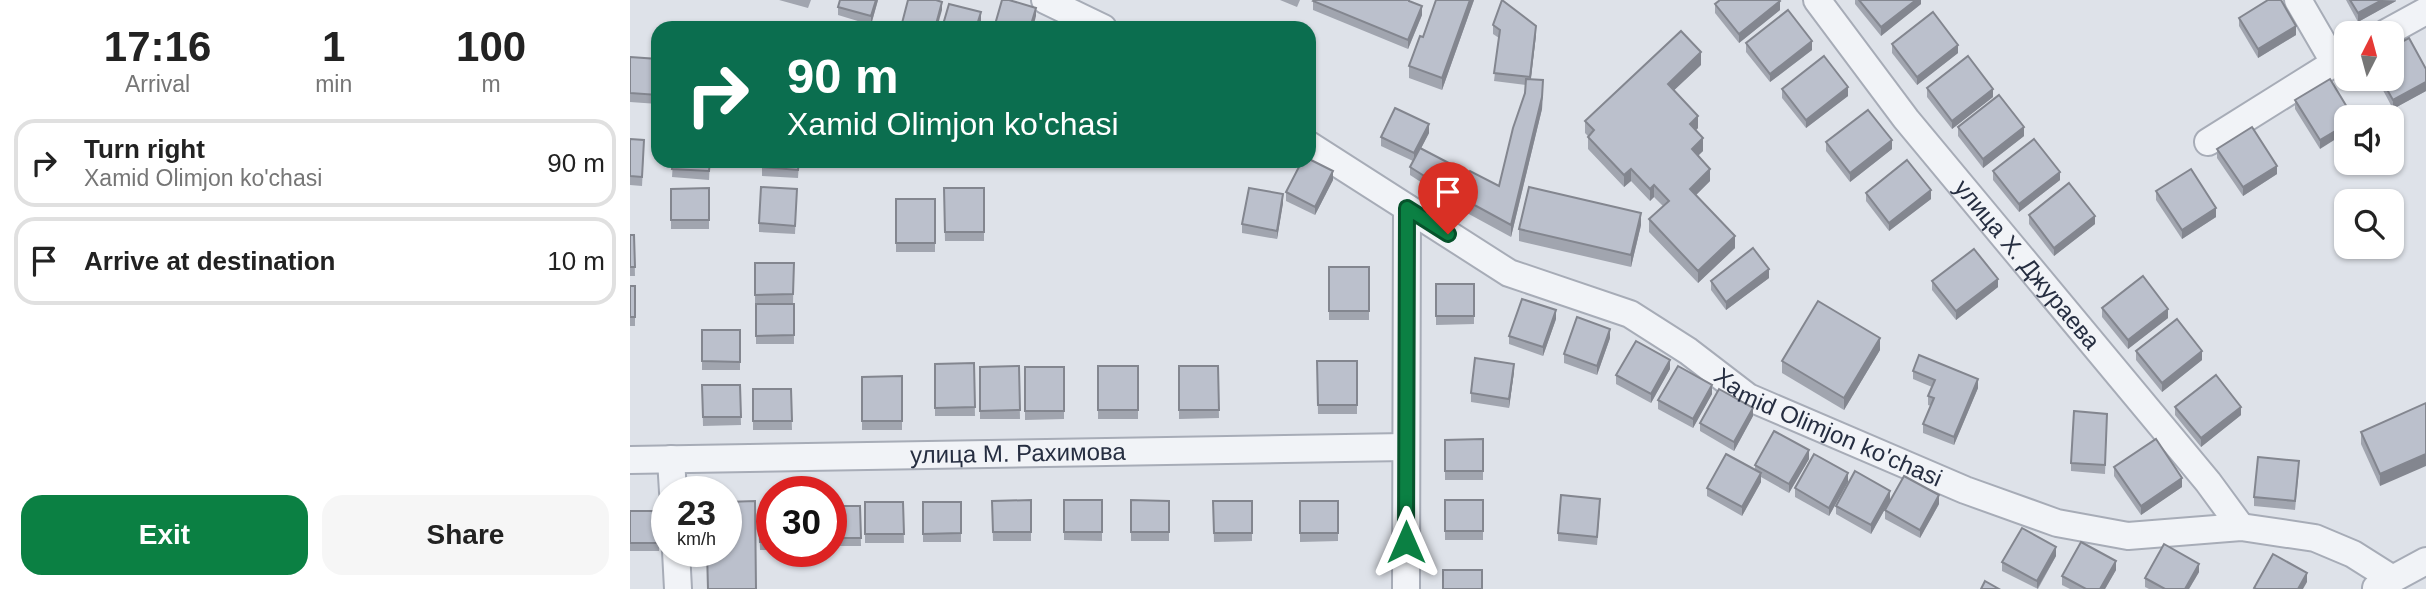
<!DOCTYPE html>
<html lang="en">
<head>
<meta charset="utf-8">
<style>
	:root { --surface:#fff; --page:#f6f6f6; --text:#222; --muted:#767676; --line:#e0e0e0; --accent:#0b8043 }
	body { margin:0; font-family:Helvetica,sans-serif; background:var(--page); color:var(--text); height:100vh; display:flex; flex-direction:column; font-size:26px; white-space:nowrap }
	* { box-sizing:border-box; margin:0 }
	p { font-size:23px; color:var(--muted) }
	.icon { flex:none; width:38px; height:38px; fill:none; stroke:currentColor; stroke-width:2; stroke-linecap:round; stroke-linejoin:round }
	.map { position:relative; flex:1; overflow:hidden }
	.drawer { display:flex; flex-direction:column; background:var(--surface); width:630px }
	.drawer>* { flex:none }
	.banner { position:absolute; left:21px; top:21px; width:665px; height:147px; border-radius:21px; box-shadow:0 2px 5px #0004; background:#0b6e4f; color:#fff; overflow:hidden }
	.needle { width:46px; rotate:6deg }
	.buttons { position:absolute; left:1704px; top:21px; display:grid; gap:14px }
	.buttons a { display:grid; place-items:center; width:70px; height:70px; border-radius:14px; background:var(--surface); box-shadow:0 2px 5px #0004; font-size:35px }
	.speed { position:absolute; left:21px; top:476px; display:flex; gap:14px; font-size:35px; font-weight:700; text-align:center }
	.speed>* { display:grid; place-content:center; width:91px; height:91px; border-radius:50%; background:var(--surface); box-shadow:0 2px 5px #0004; line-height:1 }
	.speed small { font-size:18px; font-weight:400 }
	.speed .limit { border:10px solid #d22; background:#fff; color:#111 }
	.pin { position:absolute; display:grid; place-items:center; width:60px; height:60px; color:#fff; margin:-72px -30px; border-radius:50% 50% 50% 0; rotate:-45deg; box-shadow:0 0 7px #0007 }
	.pin .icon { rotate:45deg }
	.me { position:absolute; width:77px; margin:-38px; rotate:0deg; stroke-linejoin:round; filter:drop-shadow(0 0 5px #0008) }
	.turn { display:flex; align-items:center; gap:24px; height:147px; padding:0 21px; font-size:32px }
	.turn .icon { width:91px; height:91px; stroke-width:2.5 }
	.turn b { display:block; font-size:49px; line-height:60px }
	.eta { display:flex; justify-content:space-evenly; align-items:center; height:119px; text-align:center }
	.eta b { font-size:42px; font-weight:700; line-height:49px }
	.primary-button { display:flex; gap:14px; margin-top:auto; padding:14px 21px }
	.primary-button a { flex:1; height:80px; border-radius:21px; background:var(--accent); color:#fff; font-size:28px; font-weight:700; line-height:80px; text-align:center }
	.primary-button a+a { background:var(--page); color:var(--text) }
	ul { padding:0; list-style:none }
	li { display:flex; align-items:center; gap:21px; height:88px; margin:0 14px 10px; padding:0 7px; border:4px solid var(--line); border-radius:21px }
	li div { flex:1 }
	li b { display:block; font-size:26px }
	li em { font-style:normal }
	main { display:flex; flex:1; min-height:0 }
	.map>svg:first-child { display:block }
</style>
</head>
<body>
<main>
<section class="drawer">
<div class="eta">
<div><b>17:16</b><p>Arrival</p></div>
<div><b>1</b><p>min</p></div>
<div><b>100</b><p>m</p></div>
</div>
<ul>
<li><svg class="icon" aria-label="right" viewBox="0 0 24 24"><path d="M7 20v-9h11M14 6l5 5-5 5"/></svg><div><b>Turn right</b><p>Xamid Olimjon ko'chasi</p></div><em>90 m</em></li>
<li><svg class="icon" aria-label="arrive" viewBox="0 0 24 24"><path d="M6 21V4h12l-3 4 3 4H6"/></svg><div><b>Arrive at destination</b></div><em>10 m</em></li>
</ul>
<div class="primary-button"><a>Exit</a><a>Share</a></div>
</section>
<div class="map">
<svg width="1796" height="589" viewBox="0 0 1796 589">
	<rect width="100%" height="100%" fill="#dee2e9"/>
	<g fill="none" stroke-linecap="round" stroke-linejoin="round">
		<defs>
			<g id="minor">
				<polyline points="415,0 473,28"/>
				<path id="s1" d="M1187,0l89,119 302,363 33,45"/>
				<polyline points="1668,0 1704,62"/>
				<polyline points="1756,33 1796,11"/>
				<polyline points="1578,142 1717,55"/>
				<path id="s2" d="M679,145l200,128 121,41 58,37 60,46 217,93 92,33 71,13 113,-9 74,11 38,16 38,24"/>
				<polyline points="41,459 43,492"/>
				<path id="s3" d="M0,460l775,-13"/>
				<polyline points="46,551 48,589"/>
				<polyline points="1746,588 1796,561"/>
				<polyline points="776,589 777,208"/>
			</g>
		</defs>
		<use href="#minor" stroke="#a7acb7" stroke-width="30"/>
		<use href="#minor" stroke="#f1f3f7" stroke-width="26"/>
	</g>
	<g fill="#a1a5af">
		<polygon points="149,0 181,0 178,8"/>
		<polygon points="248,0 241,25 208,15 208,7"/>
		<polygon points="650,0 670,0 667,7"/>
		<polygon points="806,0 844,0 812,90 779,78 779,66 793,37"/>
		<polygon points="1225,0 1291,0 1291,4 1251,36 1225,4"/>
		<polygon points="1716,0 1766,0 1766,1 1728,22"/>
		<polygon points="683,1 782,2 792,15 778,49 683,10"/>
		<polygon points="1085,4 1150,10 1109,43 1085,13"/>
		<polygon points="1609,18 1666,35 1628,58 1609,26"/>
		<polygon points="863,25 906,35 901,79 913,92 912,109 881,237 826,207 826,205 780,175 780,167 783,161 751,146 751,137 799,133 791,148 838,173 869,186 895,93 896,85 864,81 869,38 863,34"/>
		<polygon points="1116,43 1182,50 1140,82 1116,52"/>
		<polygon points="1262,44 1328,53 1287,85 1262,53"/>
		<polygon points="0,57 28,59 28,104 0,102"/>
		<polygon points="1071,65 1044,90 1068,128 1066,130 1073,151 1068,156 1080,181 1066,195 1105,248 1068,283 1019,232 1019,219 1033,206 1024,197 1020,201 1001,181 994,187 958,149 958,136 955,133 955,121"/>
		<polygon points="1796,69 1796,91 1763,109 1747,79 1762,79"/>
		<polygon points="1700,79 1690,149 1665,109 1665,100"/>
		<polygon points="1297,88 1363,97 1322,129 1297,97"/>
		<polygon points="1152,89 1218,96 1176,128 1152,98"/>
		<polygon points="1328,127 1394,136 1353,168 1328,136"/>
		<polygon points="0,139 14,149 12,186 0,185"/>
		<polygon points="1196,142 1262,149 1220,182 1196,151"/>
		<polygon points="1587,149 1647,174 1613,196 1587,158"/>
		<polygon points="43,161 80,161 79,180 42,177"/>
		<polygon points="132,161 169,161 168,178 132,176"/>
		<polygon points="1363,171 1430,180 1389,212 1363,180"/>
		<polygon points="703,180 685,215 656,201 656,192"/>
		<polygon points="79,188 79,229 41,229 41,189"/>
		<polygon points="314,188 354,188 354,241 315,241"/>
		<polygon points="167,189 165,234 129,232 129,223"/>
		<polygon points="1526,191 1586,217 1552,239 1526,200"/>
		<polygon points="1236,193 1301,199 1259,231 1236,201"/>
		<rect x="266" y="199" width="39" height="53"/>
		<polygon points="653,203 647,239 612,233 612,224"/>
		<polygon points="1399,215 1465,224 1424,256 1399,224"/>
		<polygon points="1011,225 1001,267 889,241 889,229"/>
		<polygon points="0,235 4,235 5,276 0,276"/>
		<polygon points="125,263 164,263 163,303 125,303"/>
		<rect x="699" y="267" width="40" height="53"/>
		<polygon points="1139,278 1096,310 1081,290 1081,281"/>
		<polygon points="1302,281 1368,287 1326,320 1302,290"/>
		<polygon points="806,284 844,284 844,324 806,325"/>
		<rect x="0" y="286" width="5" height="40"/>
		<rect x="126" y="304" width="38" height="40"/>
		<polygon points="1472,308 1538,318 1498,349 1472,317"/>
		<polygon points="926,319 913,356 879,344 879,336"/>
		<rect x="72" y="330" width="38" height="40"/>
		<polygon points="980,338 967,375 934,363 934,354"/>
		<polygon points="1250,350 1214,410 1152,373 1152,361"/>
		<polygon points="1506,351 1572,360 1532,392 1506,360"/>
		<polygon points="687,361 727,361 727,414 688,414"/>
		<polygon points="344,363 345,416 305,416 305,364"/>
		<polygon points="389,366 390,419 350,419 350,367"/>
		<rect x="468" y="366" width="40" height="53"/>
		<polygon points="549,366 588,366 589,418 549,419"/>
		<polygon points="395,367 434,367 434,419 395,420"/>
		<polygon points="1040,369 1021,403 986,384 986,375"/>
		<polygon points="1283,371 1348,388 1324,445 1293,433 1293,424 1301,406 1298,405 1298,396 1302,387 1283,379"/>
		<polygon points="884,372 879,408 841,402 841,393"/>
		<polygon points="272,376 272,430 232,430 232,377"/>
		<polygon points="72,385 110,385 111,425 73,426"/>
		<polygon points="123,389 161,389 162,430 123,430"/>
		<polygon points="1082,394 1063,428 1028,409 1028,400"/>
		<polygon points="1796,403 1750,486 1731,444 1731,432"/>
		<polygon points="1545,407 1611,415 1571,447 1545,415"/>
		<polygon points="1123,416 1104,451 1070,431 1070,423"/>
		<polygon points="1477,422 1475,474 1441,471 1441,463"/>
		<polygon points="853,439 853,480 815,480 815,440"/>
		<polygon points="1179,459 1159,493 1131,477 1131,482 1112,516 1077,496 1077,488 1125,470 1125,465"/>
		<polygon points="1484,467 1552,487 1511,515 1484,476"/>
		<polygon points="1669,469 1665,510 1624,506 1624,497"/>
		<polygon points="1218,482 1199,516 1165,497 1165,488"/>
		<polygon points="401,500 401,541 363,541 362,501"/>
		<polygon points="434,500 472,500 472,541 434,540"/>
		<polygon points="501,500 539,501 539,541 501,541"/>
		<rect x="815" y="500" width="38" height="40"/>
		<polygon points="1260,500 1241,534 1206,514 1206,506"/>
		<polygon points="583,501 622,501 622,541 584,542"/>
		<polygon points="670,501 708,501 708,541 670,542"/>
		<polygon points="235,502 273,502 274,543 235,543"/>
		<rect x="293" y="502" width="38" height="40"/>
		<polygon points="1309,504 1290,538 1255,519 1255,510"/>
		<polygon points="201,506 230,506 231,546 201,546"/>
		<polygon points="970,508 967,545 928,541 928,533"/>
		<polygon points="129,510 142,510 142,550 130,550"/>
		<rect x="0" y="511" width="29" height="40"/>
		<polygon points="1426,556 1408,589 1372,571 1372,562"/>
		<polygon points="1486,570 1475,589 1440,589 1432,585 1432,576"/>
		<polygon points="1569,572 1559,589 1519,589 1515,587 1515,578"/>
	</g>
	<g fill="#83868f">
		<polygon points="246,0 248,0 241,25 241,16"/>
		<polygon points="840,0 844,0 812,90 812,78"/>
		<polygon points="1286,0 1291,0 1291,4 1251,36 1251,27"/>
		<polygon points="1752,0 1766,1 1728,22 1728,13"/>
		<polygon points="1150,1 1150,10 1109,43 1109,34"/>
		<polygon points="312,2 312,10 307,28 305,28"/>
		<polygon points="792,6 792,15 778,49 778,40"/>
		<polygon points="406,8 406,16 403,28 400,28"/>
		<polygon points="351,12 351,21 349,28 346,28"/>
		<polygon points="906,26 906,35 900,85 900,77"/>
		<polygon points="1666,26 1666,35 1628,58 1628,49"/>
		<polygon points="1182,41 1182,50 1140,82 1140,74"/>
		<polygon points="1328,45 1328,53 1287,85 1287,77"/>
		<polygon points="1071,52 1071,65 1038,96 1038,84"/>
		<polygon points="913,80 912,109 881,237 881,225"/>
		<polygon points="1796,82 1796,91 1763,109 1763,100"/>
		<polygon points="1218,87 1218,96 1176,128 1176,120"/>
		<polygon points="1363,89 1363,97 1322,129 1322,121"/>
		<polygon points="1068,116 1068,128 1060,136 1060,124"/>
		<polygon points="799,124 799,133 784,162 784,153"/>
		<polygon points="1717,124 1717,132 1690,149 1690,140"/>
		<polygon points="1394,127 1394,136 1353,168 1353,159"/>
		<polygon points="1073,138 1073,151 1062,161 1062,149"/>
		<polygon points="1262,140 1262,149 1220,182 1220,173"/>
		<polygon points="1647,166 1647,174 1613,196 1613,187"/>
		<polygon points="1001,169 1001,181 994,187 994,175"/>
		<polygon points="1080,169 1080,181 1060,201 1060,189"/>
		<polygon points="703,171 703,180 685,215 685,207"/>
		<polygon points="1430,172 1430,180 1389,212 1389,204"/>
		<polygon points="1024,185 1024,197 1020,201 1020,189"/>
		<polygon points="1301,190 1301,199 1259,231 1259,223"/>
		<polygon points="653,194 653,203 647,239 647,231"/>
		<polygon points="1586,208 1586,217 1552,239 1552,230"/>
		<polygon points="1011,213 1011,225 1001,267 1001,255"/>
		<polygon points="1465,216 1465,224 1424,256 1424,248"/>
		<polygon points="1105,236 1105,248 1068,283 1068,271"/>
		<polygon points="1139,269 1139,278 1096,310 1096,302"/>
		<polygon points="1368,279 1368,287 1326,320 1326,311"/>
		<polygon points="1538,309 1538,318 1498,349 1498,340"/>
		<polygon points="926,310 926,319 913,356 913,347"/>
		<polygon points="980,329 980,338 967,375 967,366"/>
		<polygon points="1250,338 1250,350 1214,410 1214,398"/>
		<polygon points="1572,351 1572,360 1532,392 1532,383"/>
		<polygon points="1040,360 1040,369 1021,403 1021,394"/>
		<polygon points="884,364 884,372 879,408 879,399"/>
		<polygon points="1348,379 1348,388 1324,445 1324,437"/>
		<polygon points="1082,385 1082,394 1063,428 1063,419"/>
		<polygon points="1611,407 1611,415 1571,447 1571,438"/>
		<polygon points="1123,408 1123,416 1104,451 1104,442"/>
		<polygon points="1179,450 1179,459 1159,493 1159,484"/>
		<polygon points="1796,454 1796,466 1750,486 1750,474"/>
		<polygon points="1131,473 1131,482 1112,516 1112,507"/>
		<polygon points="1218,473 1218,482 1199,516 1199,508"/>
		<polygon points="1552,478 1552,487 1511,515 1511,506"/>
		<polygon points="1260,491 1260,500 1241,534 1241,525"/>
		<polygon points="1309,495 1309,504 1290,538 1290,530"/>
		<polygon points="1426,547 1426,556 1407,589 1407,581"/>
		<polygon points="1486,561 1486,570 1475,589 1470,589"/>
		<polygon points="1569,564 1569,572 1559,589 1555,589"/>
		<polygon points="1677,573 1677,582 1673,589 1668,589"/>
	</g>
	<g fill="#bbc0cc" stroke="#83868f" stroke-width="2">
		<polygon points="210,0 246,0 241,16 208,7"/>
		<polygon points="278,0 306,0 312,2 305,28 271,27"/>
		<polygon points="372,0 379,0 406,8 400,28 364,28"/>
		<polygon points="684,0 779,0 779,1 792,6 778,40 683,1"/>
		<polygon points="806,0 840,0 812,78 779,66 790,36 793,37"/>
		<polygon points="872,0 906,26 900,77 864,73 870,30 863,25"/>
		<polygon points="1090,0 1149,0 1150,1 1109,34 1085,4"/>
		<polygon points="1229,0 1286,0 1251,27"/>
		<polygon points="1638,0 1651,0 1666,26 1628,49 1609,18"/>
		<polygon points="1720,0 1752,0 1728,13"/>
		<polygon points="319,4 351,12 346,28 312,28"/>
		<polygon points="1158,10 1182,41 1140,74 1116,43"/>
		<polygon points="1303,12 1328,45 1287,77 1262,44"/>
		<polygon points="1051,31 1071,52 1038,84 1068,116 1060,124 1073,138 1062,149 1080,169 1060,189 1105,236 1068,271 1019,219 1039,201 1024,185 1020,189 1001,169 994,175 958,137 964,130 955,121"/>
		<polygon points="1779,38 1796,69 1796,82 1763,100 1751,79 1762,79 1762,47"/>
		<polygon points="1194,56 1218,87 1176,120 1152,89"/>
		<polygon points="1338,56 1363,89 1322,121 1297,88"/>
		<polygon points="0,57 28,59 28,95 0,93"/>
		<polygon points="896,79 913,80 912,97 881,225 826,195 840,171 869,186 883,128 895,93"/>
		<polygon points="1700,79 1723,117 1717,117 1717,124 1690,140 1665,100"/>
		<polygon points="1369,95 1394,127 1353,159 1328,127"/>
		<polygon points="765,108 799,124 784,153 751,137"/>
		<polygon points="1238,110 1262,140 1220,173 1196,142"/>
		<polygon points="1622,127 1647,166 1613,187 1587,149"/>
		<polygon points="0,139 14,140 12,177 0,176"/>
		<polygon points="1404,139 1430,172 1389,204 1363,171"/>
		<polygon points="790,148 838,173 826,196 780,167"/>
		<polygon points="679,159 703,171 685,207 656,192 672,161 679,161"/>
		<polygon points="1277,160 1301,190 1259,223 1236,193"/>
		<polygon points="43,161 80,161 79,171 42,169"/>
		<polygon points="132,161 169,161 168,170 132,167"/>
		<polygon points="1561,169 1586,208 1552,230 1526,191"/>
		<polygon points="1439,183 1465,216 1424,248 1399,215"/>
		<polygon points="131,187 167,189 165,226 129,223"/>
		<polygon points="899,187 1011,213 1001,255 889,229"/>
		<polygon points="79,188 79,220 41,220 41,189"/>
		<polygon points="314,188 354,188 354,232 315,232"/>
		<polygon points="619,188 653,194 647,231 612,224"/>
		<rect x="266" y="199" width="39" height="44"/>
		<polygon points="0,235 4,235 5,267 0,267"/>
		<polygon points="1123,248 1139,269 1096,302 1081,281"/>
		<polygon points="1344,249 1368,279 1326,311 1302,281"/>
		<polygon points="125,263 164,263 163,294 125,295"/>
		<rect x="699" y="267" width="40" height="44"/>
		<polygon points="1513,276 1538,309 1498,340 1472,308"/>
		<rect x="806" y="284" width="38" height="32"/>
		<rect x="0" y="286" width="5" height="31"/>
		<polygon points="892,299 926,310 913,347 879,336"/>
		<polygon points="1188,301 1250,338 1214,398 1152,361"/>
		<polygon points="126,304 164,304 164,335 126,336"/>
		<polygon points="947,317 980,329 967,366 934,354"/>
		<polygon points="1547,319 1572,351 1532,383 1506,351"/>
		<polygon points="72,330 110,330 110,362 72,361"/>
		<polygon points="1006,341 1040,360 1021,394 986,375"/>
		<polygon points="1289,355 1348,379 1324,437 1293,424 1304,398 1298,396 1305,380 1283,371"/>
		<polygon points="845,358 884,364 879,399 841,393"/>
		<polygon points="687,361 727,361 727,405 688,405"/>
		<polygon points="344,363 345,407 305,408 305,364"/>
		<polygon points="389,366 390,410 350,411 350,367"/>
		<rect x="468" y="366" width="40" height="44"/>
		<polygon points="549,366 588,366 589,410 549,410"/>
		<polygon points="1048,366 1082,385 1063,419 1028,400"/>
		<rect x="395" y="367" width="39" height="44"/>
		<polygon points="1586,375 1611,407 1571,438 1545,407"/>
		<polygon points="272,376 272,421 232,421 232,377"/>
		<polygon points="72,385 110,385 111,417 73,417"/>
		<polygon points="123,389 161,389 162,421 123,421"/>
		<polygon points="1089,389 1123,408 1104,442 1070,423"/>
		<polygon points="1796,403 1796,454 1750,474 1731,432"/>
		<polygon points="1444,411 1477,414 1475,465 1441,463"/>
		<polygon points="1144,431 1179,450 1159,484 1125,465"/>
		<polygon points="853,439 853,471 815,471 815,440"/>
		<polygon points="1526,439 1552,478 1511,506 1484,467"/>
		<polygon points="1096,454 1131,473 1112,507 1077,488"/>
		<polygon points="1184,454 1218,473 1199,508 1165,488"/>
		<polygon points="1628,457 1669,461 1665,501 1624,497"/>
		<polygon points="1225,471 1260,491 1241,525 1206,506"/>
		<polygon points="1274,476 1309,495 1290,530 1255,510"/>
		<polygon points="931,495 970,499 967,537 928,533"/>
		<polygon points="401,500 401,532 363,532 362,501"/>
		<rect x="434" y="500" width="38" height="32"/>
		<polygon points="501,500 539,501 539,532 501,532"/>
		<rect x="815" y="500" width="38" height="31"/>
		<polygon points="125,501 126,589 78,589 77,551 96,551 96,502"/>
		<polygon points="583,501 622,501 622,533 584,533"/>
		<rect x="670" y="501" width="38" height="32"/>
		<polygon points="235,502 273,502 274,534 235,534"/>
		<polygon points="293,502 331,502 331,533 293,534"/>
		<polygon points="201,506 230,506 231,538 201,538"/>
		<polygon points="129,510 142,510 142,541 130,542"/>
		<rect x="0" y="511" width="29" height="32"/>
		<polygon points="1392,528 1426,547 1407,581 1372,562"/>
		<polygon points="1451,542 1486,561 1470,589 1456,589 1432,576"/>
		<polygon points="1534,544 1569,564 1555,589 1535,589 1515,578"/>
		<polygon points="1643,554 1677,573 1668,589 1626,589 1624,588"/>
		<rect x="813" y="570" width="39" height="19"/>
		<polygon points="1355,581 1369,589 1351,589"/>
	</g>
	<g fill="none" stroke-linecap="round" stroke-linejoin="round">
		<defs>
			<polyline id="route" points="776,542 777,208 818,234"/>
		</defs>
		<use href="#route" stroke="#07532c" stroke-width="18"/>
		<use href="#route" stroke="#0b8043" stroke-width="12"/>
	</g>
	<g text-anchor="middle" stroke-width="6" stroke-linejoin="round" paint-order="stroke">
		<g font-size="24" fill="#262e41" stroke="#edf1f6">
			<text dy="8" stroke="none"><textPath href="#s1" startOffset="338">улица Х. Джураева</textPath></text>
			<text dy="8" stroke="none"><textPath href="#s2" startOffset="595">Xamid Olimjon ko'chasi</textPath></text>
			<text dy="8" stroke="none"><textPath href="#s3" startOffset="388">улица М. Рахимова</textPath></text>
		</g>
	</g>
</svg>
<div class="buttons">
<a><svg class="needle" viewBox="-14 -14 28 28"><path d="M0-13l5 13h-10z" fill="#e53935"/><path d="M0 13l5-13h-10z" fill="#767676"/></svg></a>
<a><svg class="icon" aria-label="sound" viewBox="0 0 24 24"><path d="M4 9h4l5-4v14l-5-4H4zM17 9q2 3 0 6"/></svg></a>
<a><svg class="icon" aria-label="search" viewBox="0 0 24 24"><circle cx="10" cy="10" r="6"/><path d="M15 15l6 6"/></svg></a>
</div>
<div class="speed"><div>23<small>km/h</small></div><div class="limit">30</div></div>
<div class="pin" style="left:818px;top:234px;background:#d93025"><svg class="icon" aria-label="arrive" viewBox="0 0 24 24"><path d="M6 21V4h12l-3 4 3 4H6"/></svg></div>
<svg class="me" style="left:776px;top:542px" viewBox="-20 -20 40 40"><path d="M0-17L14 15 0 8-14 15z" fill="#0b8043" stroke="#fff" stroke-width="4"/></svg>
<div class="banner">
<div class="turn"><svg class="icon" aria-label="right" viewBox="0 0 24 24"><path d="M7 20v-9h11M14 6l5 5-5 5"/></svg><div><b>90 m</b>Xamid Olimjon ko'chasi</div></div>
</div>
</div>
</main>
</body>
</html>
